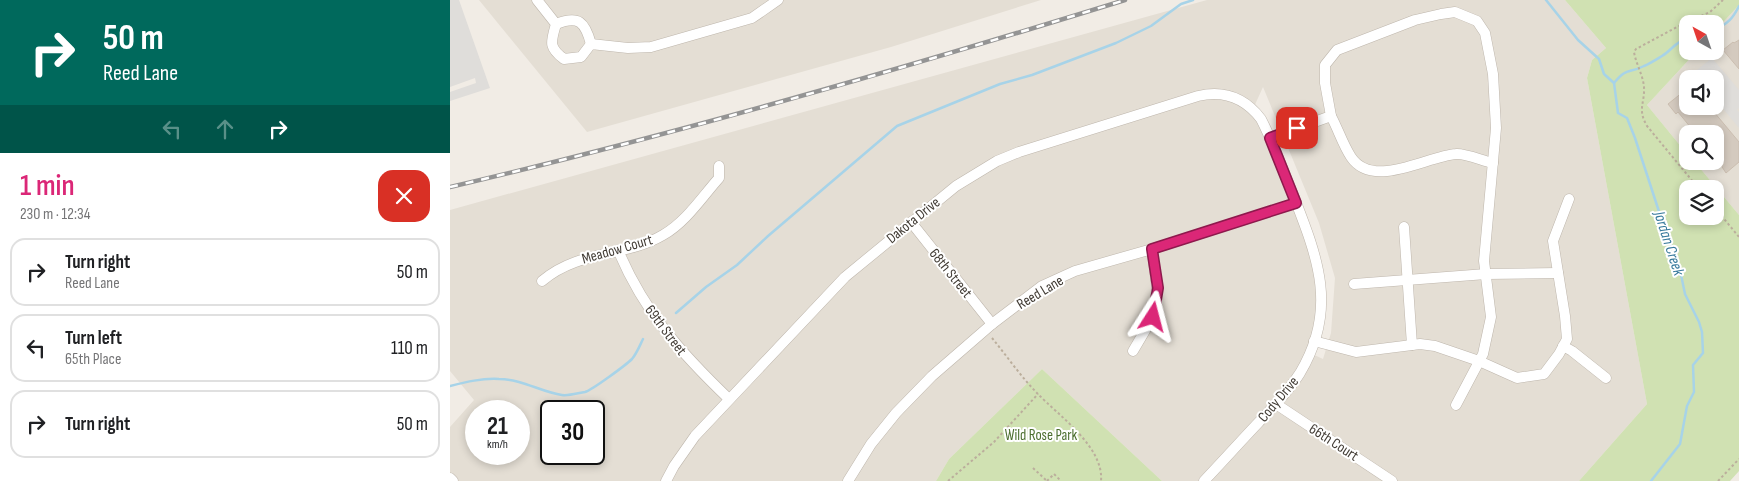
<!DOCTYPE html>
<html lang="en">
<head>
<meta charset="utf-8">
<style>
	:root { --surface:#fff; --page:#f2f2f2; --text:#202124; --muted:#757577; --line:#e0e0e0; --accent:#db2777 }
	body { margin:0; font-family:"Sofia Sans Condensed",sans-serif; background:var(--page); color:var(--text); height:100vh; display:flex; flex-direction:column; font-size:19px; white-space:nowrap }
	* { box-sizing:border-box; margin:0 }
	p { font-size:16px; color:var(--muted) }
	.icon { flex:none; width:28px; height:28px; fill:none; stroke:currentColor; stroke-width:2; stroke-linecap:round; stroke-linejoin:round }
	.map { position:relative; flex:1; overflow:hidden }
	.side { display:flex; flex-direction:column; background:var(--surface); width:450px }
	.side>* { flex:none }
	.hud { background:#00695c; color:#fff; overflow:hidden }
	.needle { width:32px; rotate:320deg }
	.controls { position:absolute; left:1229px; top:15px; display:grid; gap:10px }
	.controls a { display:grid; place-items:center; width:45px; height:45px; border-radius:10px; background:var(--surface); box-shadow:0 2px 8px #0003; font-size:25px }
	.speed { position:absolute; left:15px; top:400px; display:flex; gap:10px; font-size:25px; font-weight:700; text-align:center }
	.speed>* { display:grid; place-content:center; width:65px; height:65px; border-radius:50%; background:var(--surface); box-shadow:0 2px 8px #0003; line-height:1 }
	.speed small { font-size:12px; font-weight:400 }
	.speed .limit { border:2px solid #111; border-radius:8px; background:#fff; color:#111 }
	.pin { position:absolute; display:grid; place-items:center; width:42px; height:42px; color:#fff; margin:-21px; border-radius:10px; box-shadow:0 2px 8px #0006 }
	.me { position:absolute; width:55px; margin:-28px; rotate:9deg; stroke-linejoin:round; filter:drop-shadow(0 0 4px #0008) }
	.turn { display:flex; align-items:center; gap:18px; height:105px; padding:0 20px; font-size:22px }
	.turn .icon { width:65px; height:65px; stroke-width:2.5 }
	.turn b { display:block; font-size:35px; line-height:42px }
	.lanes { display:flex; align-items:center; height:48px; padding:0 20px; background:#0003; justify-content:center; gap:25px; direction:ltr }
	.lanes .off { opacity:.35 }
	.round { display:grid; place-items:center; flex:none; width:52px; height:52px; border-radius:15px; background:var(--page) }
	.overview { display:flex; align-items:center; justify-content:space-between; height:85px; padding:0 20px }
	h1 { font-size:30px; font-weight:600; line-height:38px; color:var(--accent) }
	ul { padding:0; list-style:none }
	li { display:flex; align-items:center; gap:15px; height:68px; margin:0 10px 8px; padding:0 10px; border:2px solid var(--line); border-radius:15px }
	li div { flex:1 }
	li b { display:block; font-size:19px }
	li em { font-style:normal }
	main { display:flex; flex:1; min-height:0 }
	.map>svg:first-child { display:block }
</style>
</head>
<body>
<main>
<section class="side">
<div class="hud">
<div class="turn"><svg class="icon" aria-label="right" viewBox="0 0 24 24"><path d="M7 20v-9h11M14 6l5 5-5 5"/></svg><div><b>50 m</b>Reed Lane</div></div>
<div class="lanes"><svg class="icon off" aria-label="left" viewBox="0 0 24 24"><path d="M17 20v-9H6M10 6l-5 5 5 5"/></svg><svg class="icon off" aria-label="ahead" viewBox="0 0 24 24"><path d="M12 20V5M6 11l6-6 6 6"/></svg><svg class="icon" aria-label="right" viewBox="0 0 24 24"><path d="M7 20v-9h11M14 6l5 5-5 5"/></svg></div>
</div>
<div class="overview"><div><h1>1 min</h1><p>230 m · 12:34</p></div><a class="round" style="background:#d93025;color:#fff"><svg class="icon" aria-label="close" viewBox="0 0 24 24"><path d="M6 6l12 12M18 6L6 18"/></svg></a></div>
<ul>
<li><svg class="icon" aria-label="right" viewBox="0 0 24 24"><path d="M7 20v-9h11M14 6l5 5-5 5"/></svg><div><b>Turn right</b><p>Reed Lane</p></div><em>50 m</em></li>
<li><svg class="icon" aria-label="left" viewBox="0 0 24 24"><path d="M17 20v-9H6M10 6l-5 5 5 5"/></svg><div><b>Turn left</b><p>65th Place</p></div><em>110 m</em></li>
<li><svg class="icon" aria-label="right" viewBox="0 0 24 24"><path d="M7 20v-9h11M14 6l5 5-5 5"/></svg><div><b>Turn right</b></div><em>50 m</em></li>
</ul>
</section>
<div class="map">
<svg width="1289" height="481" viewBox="0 0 1289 481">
	<rect width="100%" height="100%" fill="#f1ece5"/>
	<g fill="#e4ded4" fill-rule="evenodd">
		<polygon points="29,0 591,0 441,47 137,132"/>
		<path d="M757,0h358l41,48 -14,12 -5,18 60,326 -68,77h-417l-120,-112 -93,90 -13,22h-486v-54l24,-27 -24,-29v-161zM813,87l56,136 16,55 -4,55 -8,26 -13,-6 4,-12 6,-63 -59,-159 -8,-10zM26,411h43v43h-43zM101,411h43v43h-43z"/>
		<path d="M1289,5v210l-45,-54h21v-27h-27l-1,20 -40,-49 50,-54h18v-20zM1238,79h27v27h-27z"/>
	</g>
	<g fill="#d0e1b2" fill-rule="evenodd">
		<path d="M1115,0h174v5l-24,26v-7h-27v27h9l-50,54 40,49 1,7h6l45,54v256l-9,10h-151l68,-77 -60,-326 5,-18 14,-12zM1238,189h27v27h-27z"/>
		<polygon points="592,369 712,481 486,481 499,459"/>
	</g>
	<g fill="#dfddda">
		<polygon points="0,0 9,0 40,88 0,101 0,92 26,83 25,78 0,87"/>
		<polygon points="1262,58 1289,90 1289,108 1287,110 1289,112 1289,128 1265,99 1265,79 1248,79 1243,73"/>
	</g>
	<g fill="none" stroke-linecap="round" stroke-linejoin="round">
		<g stroke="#a7d3e8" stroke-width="2.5">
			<polyline points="1096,0 1128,40 1149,59 1154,74 1164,83"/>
			<path d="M1265,29c13,-5 18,-11 24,-23"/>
			<polyline points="226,313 256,287 287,265 318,236 447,126 550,84 582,75 666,43 701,26 731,4 743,0"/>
			<path d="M0,386c16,-4 32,-8 49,-7 23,0 42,13 63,16 7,1 16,-2 23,-3 7,-2 41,-27 47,-33 5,-6 8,-14 11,-20"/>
			<path d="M1201,481l29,-37 7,-38 7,-14 -1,-27 10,-12 -1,-21 -3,-10 -14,-28 -6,-29 -12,-29 -32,-98 -8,-20 -9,-5 -4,-30c13,-16 14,-9 30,-17 5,-2 13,-7 18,-10 9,-5 14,-15 26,-18"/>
		</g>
	</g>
	<g fill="#d4cabf" stroke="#cbbeb0">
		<polygon points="1289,40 1289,69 1273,50 1283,42 1284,43"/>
		<polygon points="1238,88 1238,106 1259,106 1289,142 1289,162 1276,173 1265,156 1265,134 1246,134 1228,112 1226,114 1218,104"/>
	</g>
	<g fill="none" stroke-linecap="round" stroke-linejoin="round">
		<defs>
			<g id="minor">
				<path d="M87,0l19,24c-5,18 -8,23 8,35l17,-2 10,-13 37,4 23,-1 101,-29 26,-18"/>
				<path d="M106,24c23,-9 29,-2 35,20"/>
				<path d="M881,116c7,13 12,29 20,41 22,33 76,-1 105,-3 9,-1 27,7 37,9"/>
				<polyline points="820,138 881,116 875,83 875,65 887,50 965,20 991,14 1005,12 1027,21 1035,33 1043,74 1046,128 1034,261 1041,317 1033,354 1006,405"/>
				<polyline points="461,222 542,324"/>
				<polyline points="954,227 962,345"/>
				<path d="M168,250c26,62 63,103 111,149"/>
				<path d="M92,281c38,-32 82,-23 121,-46 23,-13 39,-38 56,-57v-12"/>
				<polyline points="904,284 1036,274 1108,273"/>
				<polyline points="864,341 906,352 970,344 985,346 1029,361 1067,378 1094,374 1109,354 1117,339 1115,316 1103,241 1119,199"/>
				<polyline points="1113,346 1122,351 1156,378"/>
				<polyline points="683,351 703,317 707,288 702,249"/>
				<polyline points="826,404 942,481"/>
				<polyline points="0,478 3,481"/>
				<path d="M216,481l8,-15 21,-30 150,-159 111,-91 41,-25 22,-9 179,-56c26,-6 47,2 63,23 12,23 21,49 31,73 25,64 47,116 8,181 -12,19 -27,34 -42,50 -18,19 -36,39 -54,58"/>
				<polyline points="398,481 421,444 446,413 482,376 542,324 592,286 625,271 702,249 846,203"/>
			</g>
		</defs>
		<use href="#minor" stroke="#beb6ac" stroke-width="11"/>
		<g stroke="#bbae9c" stroke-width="2" stroke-dasharray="2.5 2.5" stroke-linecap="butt">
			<path d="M1249,189l-52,-63c-10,-17 -2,-23 -3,-39 -1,-12 -8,-23 -10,-35l2,-3 41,-22 33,-15 13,-12"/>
			<polyline points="1265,208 1289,237"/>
			<path d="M542,338c15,18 29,39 46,56 21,22 66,53 63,87"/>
			<polyline points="583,468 597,481"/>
			<polyline points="498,481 544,442 588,394"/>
			<polyline points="597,481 604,474 611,481"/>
			<polyline points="1268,481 1289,459"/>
		</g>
		<use href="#minor" stroke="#fff" stroke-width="10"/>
		<defs>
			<path id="rail" d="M0,187c228,-53 452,-118 675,-187"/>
		</defs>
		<use href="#rail" stroke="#949494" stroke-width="4.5"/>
		<use href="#rail" stroke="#fff" stroke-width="2.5" stroke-dasharray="8" stroke-linecap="butt"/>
	</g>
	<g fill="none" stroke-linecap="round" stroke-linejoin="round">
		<defs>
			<polyline id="route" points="703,317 708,288 702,249 846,203 820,138 847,128"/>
		</defs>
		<use href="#route" stroke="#8e194d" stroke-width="12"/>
		<use href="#route" stroke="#db2777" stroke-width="9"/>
	</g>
	<g text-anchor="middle" stroke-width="4" stroke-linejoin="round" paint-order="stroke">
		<g font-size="15" fill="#423c35" stroke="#fff">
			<text transform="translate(463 220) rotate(-39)" y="5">Dakota Drive</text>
			<text transform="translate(167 249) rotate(-16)" y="5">Meadow Court</text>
			<text transform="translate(501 273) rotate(51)" y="5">68th Street</text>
			<text transform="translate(590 292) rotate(-31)" y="5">Reed Lane</text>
			<text transform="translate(216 330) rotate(53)" y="5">69th Street</text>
			<text transform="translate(828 399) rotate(-50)" y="5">Cody Drive</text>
			<text transform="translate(884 442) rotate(33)" y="5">66th Court</text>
		</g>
		<g font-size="15" fill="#4c6e2f" stroke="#fff">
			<text x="591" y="440">Wild Rose Park</text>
		</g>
		<g font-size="16" font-style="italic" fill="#387a9c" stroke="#fff">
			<text transform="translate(1220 243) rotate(72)" y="6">Jordan Creek</text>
		</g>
	</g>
</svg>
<div class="controls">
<a><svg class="needle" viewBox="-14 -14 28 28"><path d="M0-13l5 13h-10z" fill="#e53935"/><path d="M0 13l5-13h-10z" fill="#757577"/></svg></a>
<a><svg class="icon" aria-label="sound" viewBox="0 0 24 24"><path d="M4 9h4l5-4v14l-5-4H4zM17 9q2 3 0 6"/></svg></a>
<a><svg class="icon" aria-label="search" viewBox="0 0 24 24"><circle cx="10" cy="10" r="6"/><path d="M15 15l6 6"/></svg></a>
<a><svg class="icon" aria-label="layers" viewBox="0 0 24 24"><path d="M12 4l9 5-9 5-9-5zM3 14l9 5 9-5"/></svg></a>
</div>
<div class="speed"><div>21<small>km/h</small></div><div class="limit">30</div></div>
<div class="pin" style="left:847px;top:128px;background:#d93025"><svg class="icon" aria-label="arrive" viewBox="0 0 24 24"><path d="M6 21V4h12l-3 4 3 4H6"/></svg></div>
<svg class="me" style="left:703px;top:317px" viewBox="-20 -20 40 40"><path d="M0-17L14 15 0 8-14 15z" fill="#db2777" stroke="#fff" stroke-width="4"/></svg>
</div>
</main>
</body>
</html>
